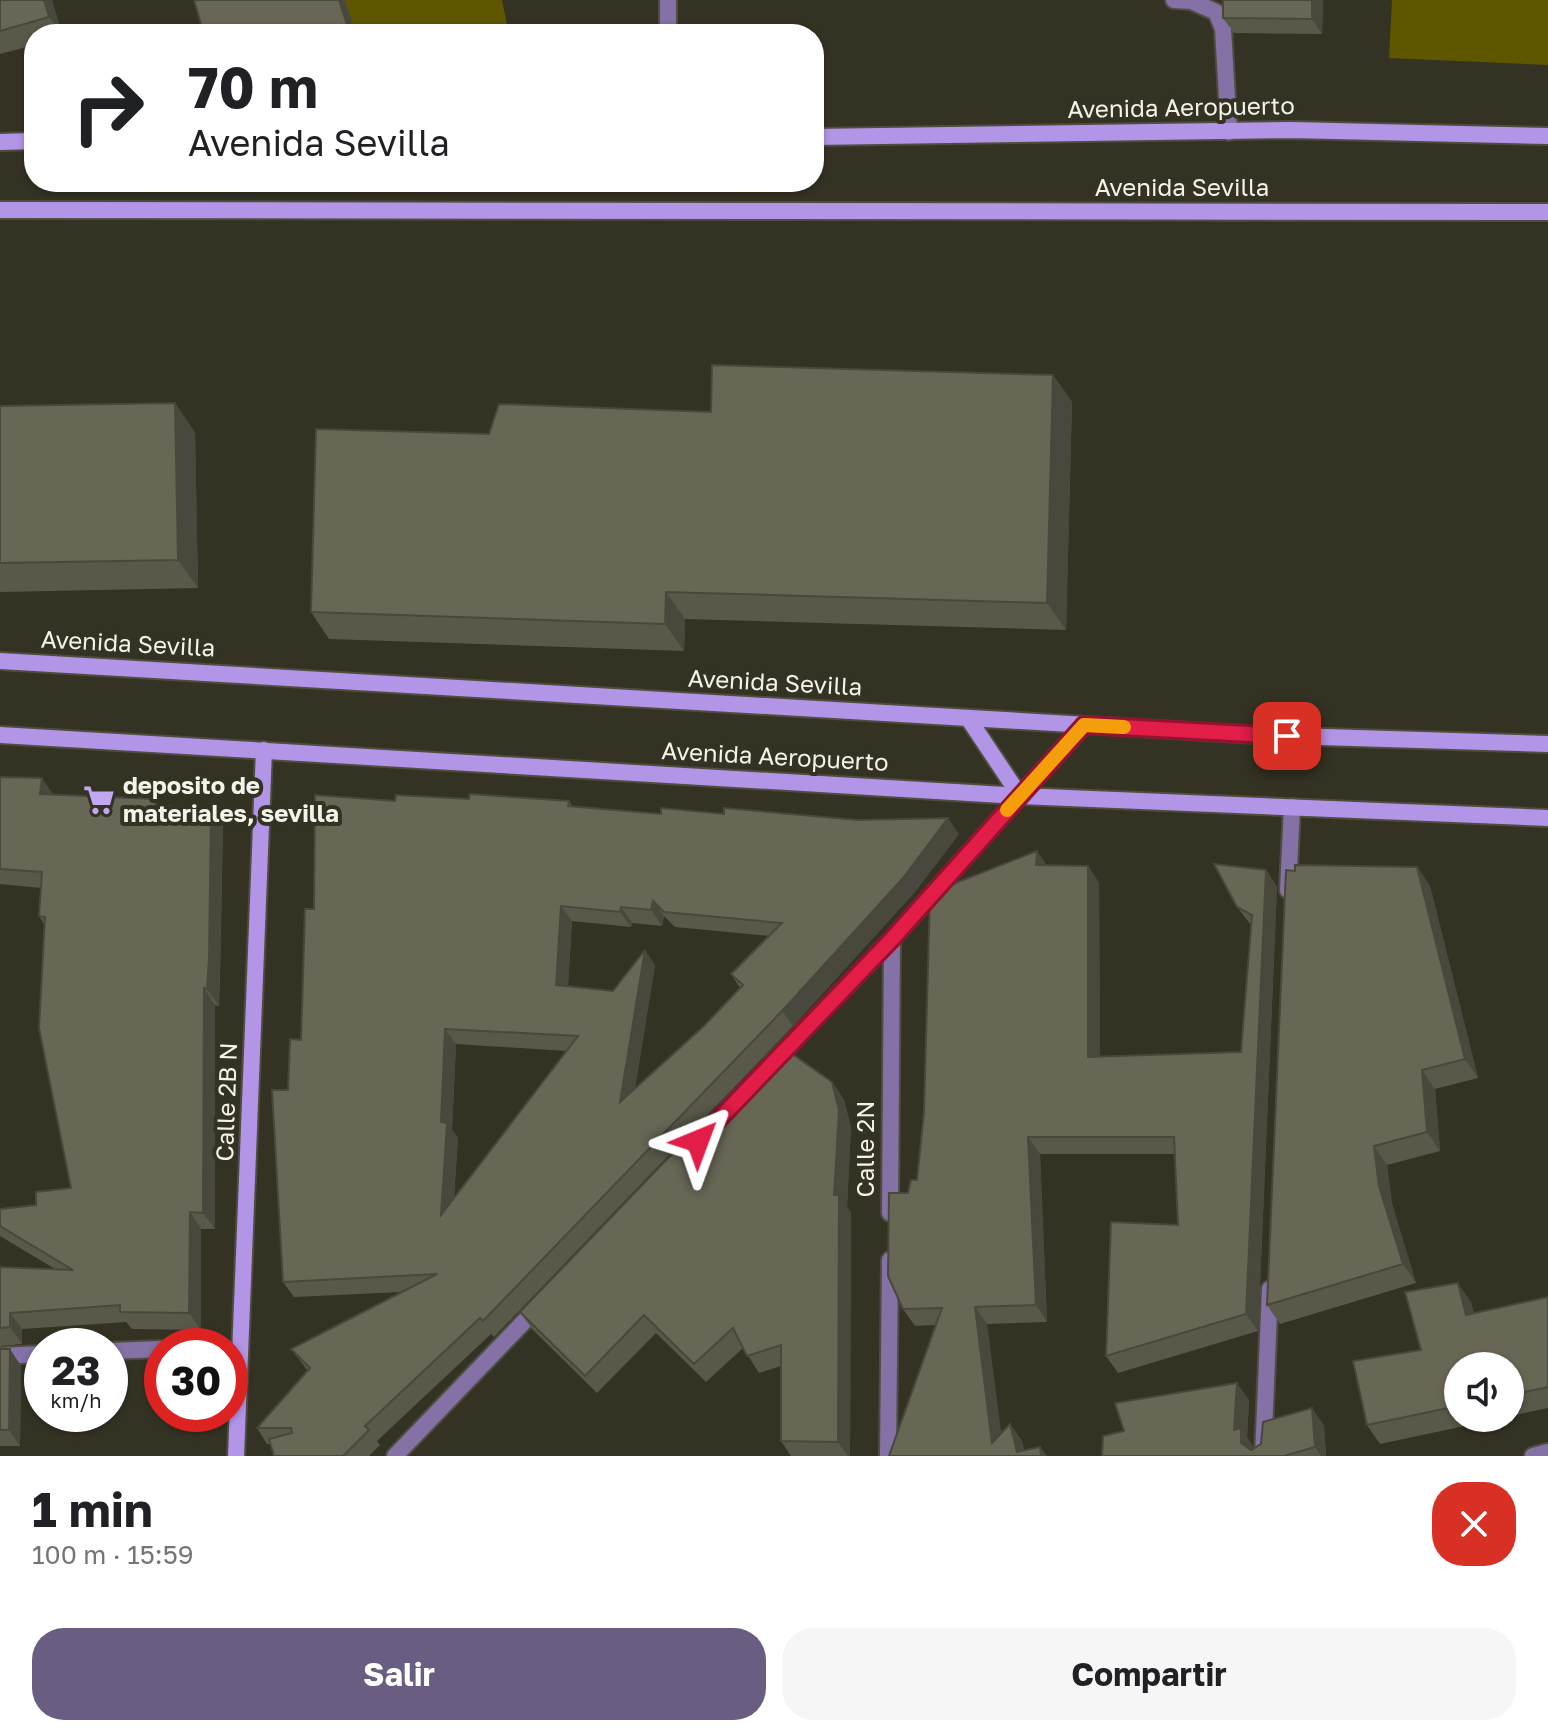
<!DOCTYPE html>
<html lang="es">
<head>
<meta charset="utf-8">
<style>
	:root { --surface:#fff; --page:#f6f6f6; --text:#202124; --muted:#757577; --accent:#695d81 }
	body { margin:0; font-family:"Golos Text",sans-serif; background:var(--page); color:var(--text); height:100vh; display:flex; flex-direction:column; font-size:30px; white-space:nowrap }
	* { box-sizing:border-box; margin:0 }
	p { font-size:26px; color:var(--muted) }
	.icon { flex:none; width:44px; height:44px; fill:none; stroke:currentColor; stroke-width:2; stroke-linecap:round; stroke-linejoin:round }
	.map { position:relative; height:1456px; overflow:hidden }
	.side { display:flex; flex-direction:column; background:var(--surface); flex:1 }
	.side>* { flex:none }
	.banner { position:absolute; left:24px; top:24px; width:800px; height:168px; border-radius:32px; box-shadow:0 2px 6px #0004; background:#fff; color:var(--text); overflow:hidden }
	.fabs { position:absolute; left:1444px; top:1352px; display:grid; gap:16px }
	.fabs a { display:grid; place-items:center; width:80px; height:80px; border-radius:50%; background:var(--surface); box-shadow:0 2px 6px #0004; font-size:40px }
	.speed { position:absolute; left:24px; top:1328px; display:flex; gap:16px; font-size:40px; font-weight:700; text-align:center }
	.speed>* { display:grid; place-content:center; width:104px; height:104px; border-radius:50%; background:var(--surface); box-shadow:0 2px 6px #0004; line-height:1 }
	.speed small { font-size:20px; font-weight:400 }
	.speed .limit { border:12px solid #d22; background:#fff; color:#111 }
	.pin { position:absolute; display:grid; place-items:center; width:68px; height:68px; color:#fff; margin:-34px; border-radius:16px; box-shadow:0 4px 12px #0006 }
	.me { position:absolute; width:88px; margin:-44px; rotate:44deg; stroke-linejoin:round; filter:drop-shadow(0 0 6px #0008) }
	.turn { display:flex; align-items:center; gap:28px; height:168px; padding:0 32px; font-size:36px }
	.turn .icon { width:104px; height:104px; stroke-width:2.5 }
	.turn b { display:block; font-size:56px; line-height:68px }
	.round { display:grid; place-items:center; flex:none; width:84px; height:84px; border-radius:32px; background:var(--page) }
	.head { display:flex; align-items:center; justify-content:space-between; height:136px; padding:0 32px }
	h1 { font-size:48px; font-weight:700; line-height:60px }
	.button { display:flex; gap:16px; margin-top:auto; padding:16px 32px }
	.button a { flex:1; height:92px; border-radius:32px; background:var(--accent); color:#fff; font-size:32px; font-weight:700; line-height:92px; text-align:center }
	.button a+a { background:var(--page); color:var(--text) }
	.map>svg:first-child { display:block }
</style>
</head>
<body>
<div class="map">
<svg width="1548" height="1456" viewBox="0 0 1548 1456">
	<rect width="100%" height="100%" fill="#333223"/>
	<g fill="#5f5600">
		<polygon points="336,0 502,0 509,34 343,34"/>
		<polygon points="1392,0 1548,0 1548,65 1389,58"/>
	</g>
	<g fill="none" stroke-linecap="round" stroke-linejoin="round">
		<defs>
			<polyline id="lane" points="1174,0 1191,1 1216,12 1223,29 1229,132"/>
			<g id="street">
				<polyline points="668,34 668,0"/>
				<polyline points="1288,890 1292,807"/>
				<polyline points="771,1064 892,939 1020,796"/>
				<polyline points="890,1213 892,939"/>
				<polyline points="110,1351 162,1349"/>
				<polyline points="0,1356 42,1354"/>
				<polyline points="395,1456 539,1306"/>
				<polyline points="888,1456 890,1260"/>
				<polyline points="1263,1456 1270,1289"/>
				<polyline points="1533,1456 1548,1452"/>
			</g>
			<g id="secondary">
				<polyline points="814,137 1291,130 1548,136"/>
				<polyline points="0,142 34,141"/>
				<polyline points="0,210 1548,212"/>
				<polyline points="0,661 1258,735 1548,744"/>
				<polyline points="968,718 1020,796 1084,725"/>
				<polyline points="0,735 1020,796 1548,818"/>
				<polyline points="236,1456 264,750"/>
			</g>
		</defs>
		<use href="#lane" stroke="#4e4d3f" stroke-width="20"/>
		<use href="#street" stroke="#4e4d3f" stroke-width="20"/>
		<use href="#secondary" stroke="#4e4d3f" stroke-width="20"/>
		<use href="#lane" stroke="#8471a5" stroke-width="16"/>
		<use href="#street" stroke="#8471a5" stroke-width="16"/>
		<use href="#secondary" stroke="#b395e7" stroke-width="16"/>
	</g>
	<g fill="#59594a" fill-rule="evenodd">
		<polygon points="0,0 52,0 62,34 34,34 34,45 0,54"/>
		<polygon points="1223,0 1323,0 1322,34 1234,33 1223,18"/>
		<polygon points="1053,375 1072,402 1066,630 685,619 684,651 329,639 311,612 489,434"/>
		<polygon points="0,406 195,432 198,588 0,592"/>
		<polygon points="0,777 53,795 155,799 160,805 223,826 220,976 219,1006 215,1005 215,1229 201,1229 201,1330 132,1329 126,1322 22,1329 22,1344 0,1346 0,1267 55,1269 0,1236 0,1209 36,1205 71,1188 44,924 39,916 41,888 0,884"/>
		<path d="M469,799l100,2 3,5 89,8h63l235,20 -45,59 -121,133 -299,311 -3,-3 -114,107 3,4 -11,11h-95l-4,-12h-3l-10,-16 51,-57 -17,-22 111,-57 -108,5 -11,-15 5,-192 13,-50 13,-131 81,-108zM664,916l11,11 94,9 -38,38 9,14 -36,38 -69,62 20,-123 -42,26 -45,-5 4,-65 59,6 1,-4 30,3zM456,1044l111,7 -113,147 4,-60 -6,-8z"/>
		<polygon points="1047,865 1088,866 1099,883 1100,1057 1241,1052 1251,925 1237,907 1266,870 1277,887 1258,1331 1118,1373 1106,1356 1178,1225 1175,1154 1040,1154 1047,1322 987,1324 1001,1434 1010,1424 1022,1441 1024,1450 1040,1447 1047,1456 889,1456 935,1325 915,1326 903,1309 908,1193 917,1180"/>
		<polygon points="1417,867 1430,886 1478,1078 1435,1089 1440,1151 1387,1165 1392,1204 1416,1283 1280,1324 1267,1305 1295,871"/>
		<polygon points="832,1082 844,1100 851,1128 847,1207 851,1212 850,1456 791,1456 781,1441 781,1366 759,1373 743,1348 706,1382 656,1333 597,1393 532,1329 520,1312"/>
		<polygon points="1548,1297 1548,1408 1510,1416 1510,1366 1458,1366 1458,1418 1502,1418 1380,1444 1367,1425 1421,1350 1471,1302 1474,1314"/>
		<polygon points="0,1349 21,1366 20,1446 0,1446"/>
		<polygon points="1249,1400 1247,1437 1252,1445 1253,1449 1324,1425 1326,1456 1102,1456"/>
	</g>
	<g fill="#49483c">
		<polygon points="44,0 52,0 62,34 49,17"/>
		<polygon points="339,0 345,0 356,34 350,34"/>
		<polygon points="1312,0 1323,0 1322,34 1312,19"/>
		<polygon points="1053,375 1072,402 1066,630 1047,603"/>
		<polygon points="175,403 195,432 198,588 178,560"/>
		<polygon points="666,592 685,619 684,651 665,624"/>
		<polygon points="42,778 53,794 40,794"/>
		<polygon points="211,809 223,826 219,1006 207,989"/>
		<polygon points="948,818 959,834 914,893 793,1026 782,1011"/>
		<polygon points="1037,851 1049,868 1036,865"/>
		<polygon points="1088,866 1099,883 1100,1074 1088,1057"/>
		<polygon points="1417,867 1430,886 1478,1078 1465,1059"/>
		<polygon points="1266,870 1277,887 1258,1331 1246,1314"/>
		<polygon points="653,901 664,916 662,926 651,910"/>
		<polygon points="561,906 572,921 567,1001 556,985"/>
		<polygon points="621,907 632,923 631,927 620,912"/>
		<polygon points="645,950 655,965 630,1117 620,1102"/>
		<polygon points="204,988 215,1005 215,1229 203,1213"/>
		<polygon points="445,1029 456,1044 452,1130 458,1138 451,1230 441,1215 441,1122"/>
		<polygon points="1422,1070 1435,1089 1440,1151 1427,1132"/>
		<polygon points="832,1082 844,1100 851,1128 847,1207 851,1212 850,1456 848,1456 838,1442"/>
		<polygon points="1028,1137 1040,1154 1047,1322 1036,1305"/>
		<polygon points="1374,1146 1387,1165 1392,1204 1416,1283 1403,1264 1379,1186"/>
		<polygon points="190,1212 201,1229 201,1330 189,1313"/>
		<polygon points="1458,1283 1471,1302 1479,1334 1466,1315"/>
		<polygon points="975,1307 987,1324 1004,1456 992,1443"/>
		<polygon points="10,1313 22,1329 22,1344 10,1327"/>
		<polygon points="10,1349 21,1366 20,1446 9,1430"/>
		<polygon points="1237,1383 1249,1400 1247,1437 1252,1445 1253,1456 1241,1443 1234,1430"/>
		<polygon points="1312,1408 1324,1425 1326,1456 1321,1456 1315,1447"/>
		<polygon points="1010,1424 1022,1441 1026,1456 1017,1452"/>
		<polygon points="1040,1447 1047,1456 1041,1456"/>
	</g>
	<g fill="#686756" stroke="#49483c" stroke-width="2" fill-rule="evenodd">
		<polygon points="0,0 44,0 49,17 0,31"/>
		<polygon points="194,0 339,0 350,34 204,34"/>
		<polygon points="1223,0 1312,0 1312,19 1223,18"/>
		<polygon points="712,365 1053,375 1047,603 666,592 665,624 311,612 316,429 489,434 499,404 711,412"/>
		<polygon points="175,403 178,560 0,563 0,406"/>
		<polygon points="0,777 42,778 40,794 155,799 155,805 211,809 209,959 207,989 204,988 203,1213 190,1212 189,1313 120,1312 120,1305 10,1313 10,1327 0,1328 0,1267 73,1270 0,1226 0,1209 36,1205 36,1192 71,1188 39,1028 45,917 39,916 42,872 0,869"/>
		<path d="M470,794l99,7 -1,5 93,8v-6l63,6v-6l134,12 90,-2 -45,60 -121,133 -299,310 -3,-3 -115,108 4,4 -26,26h-69l-5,-17 23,-6 -1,-5h-34l53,-60 -19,-19 146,-75 -154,8 -11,-192h16l2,-51 11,1 4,-131h9l1,-114 80,6 1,-6 73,4zM653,901l11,11 118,11 -51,51 12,11 -39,41 -84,76 25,-152 -32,41 -57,-6 5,-79 59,6 1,-5 30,3zM445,1029l133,7 -137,179 6,-92 -6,-1z"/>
		<polygon points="1037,851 1036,865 1088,866 1088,1057 1241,1052 1252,915 1237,907 1214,864 1266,870 1246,1314 1106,1356 1111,1222 1178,1225 1174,1137 1028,1137 1036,1305 975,1307 992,1443 1010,1424 1017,1452 1040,1447 1041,1456 889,1456 942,1308 903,1309 888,1276 889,1193 908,1193 911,1180 917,1180 924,1112 930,893"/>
		<polygon points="1295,865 1417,867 1465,1059 1422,1070 1427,1132 1374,1146 1379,1186 1403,1264 1267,1305 1286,870 1295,871"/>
		<polygon points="778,1044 832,1082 839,1111 834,1195 839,1195 838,1442 781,1441 781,1345 747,1356 733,1328 694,1364 644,1315 585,1376 520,1312"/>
		<polygon points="1458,1283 1466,1315 1548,1297 1548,1387 1510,1395 1510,1366 1458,1366 1458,1406 1367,1425 1353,1361 1421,1350 1405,1292"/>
		<polygon points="0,1349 10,1349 9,1430 0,1430"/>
		<polygon points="1237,1383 1234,1430 1241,1428 1241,1443 1251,1450 1261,1444 1263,1422 1312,1408 1315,1447 1284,1456 1102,1456 1103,1436 1124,1431 1115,1403"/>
	</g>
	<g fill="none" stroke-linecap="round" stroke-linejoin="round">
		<defs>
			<polyline id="route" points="698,1141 892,939 1084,725 1287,736"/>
		</defs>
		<use href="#route" stroke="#92132f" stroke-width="20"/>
		<use href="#route" stroke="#e11d48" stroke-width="14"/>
		<polyline stroke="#f59e0b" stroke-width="14" points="1007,810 1084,725 1124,727"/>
	</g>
	<defs>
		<symbol id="supermarket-bare" viewBox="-9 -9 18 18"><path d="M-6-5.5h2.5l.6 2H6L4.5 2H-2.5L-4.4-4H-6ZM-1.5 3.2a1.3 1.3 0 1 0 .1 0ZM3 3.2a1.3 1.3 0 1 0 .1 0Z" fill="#c2a7f2" stroke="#333223" stroke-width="2.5" paint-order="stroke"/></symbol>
	</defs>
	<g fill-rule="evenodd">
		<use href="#supermarket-bare" x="77" y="778" width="44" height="44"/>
	</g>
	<g text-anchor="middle" stroke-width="8" stroke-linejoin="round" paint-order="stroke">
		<g font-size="24" fill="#f4f3e9" stroke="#333223">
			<text transform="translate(1181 108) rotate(-1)" y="8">Avenida Aeropuerto</text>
			<text x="1182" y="196">Avenida Sevilla</text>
			<text transform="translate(128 644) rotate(3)" y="8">Avenida Sevilla</text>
			<text transform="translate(775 683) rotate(3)" y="8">Avenida Sevilla</text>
			<text transform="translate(775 757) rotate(3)" y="8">Avenida Aeropuerto</text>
			<text transform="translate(227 1102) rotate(-88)" y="8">Calle 2B N</text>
			<text transform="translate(866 1149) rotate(-90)" y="8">Calle 2N</text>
		</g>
		<g font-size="24" font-weight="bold" fill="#f4f3e9" stroke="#333223" text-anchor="start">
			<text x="123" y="794">deposito de<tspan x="123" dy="28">materiales, sevilla</tspan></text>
		</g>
	</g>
</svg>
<div class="fabs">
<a><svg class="icon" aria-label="sound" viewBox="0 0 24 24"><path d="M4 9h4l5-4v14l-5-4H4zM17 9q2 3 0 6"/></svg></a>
</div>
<div class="speed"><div>23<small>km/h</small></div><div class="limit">30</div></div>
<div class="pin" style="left:1287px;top:736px;background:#d93025"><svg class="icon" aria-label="arrive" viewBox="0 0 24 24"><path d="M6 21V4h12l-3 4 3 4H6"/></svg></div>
<svg class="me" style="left:698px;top:1141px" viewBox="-20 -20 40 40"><path d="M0-17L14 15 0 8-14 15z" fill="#e11d48" stroke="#fff" stroke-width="4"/></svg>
<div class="banner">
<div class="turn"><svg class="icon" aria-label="right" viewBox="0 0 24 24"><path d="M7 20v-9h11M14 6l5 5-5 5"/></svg><div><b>70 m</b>Avenida Sevilla</div></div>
</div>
</div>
<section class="side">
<div class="head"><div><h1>1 min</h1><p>100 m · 15:59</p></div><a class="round" style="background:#d93025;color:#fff"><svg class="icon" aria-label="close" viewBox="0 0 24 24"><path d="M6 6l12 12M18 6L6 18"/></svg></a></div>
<div class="button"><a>Salir</a><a>Compartir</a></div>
</section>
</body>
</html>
